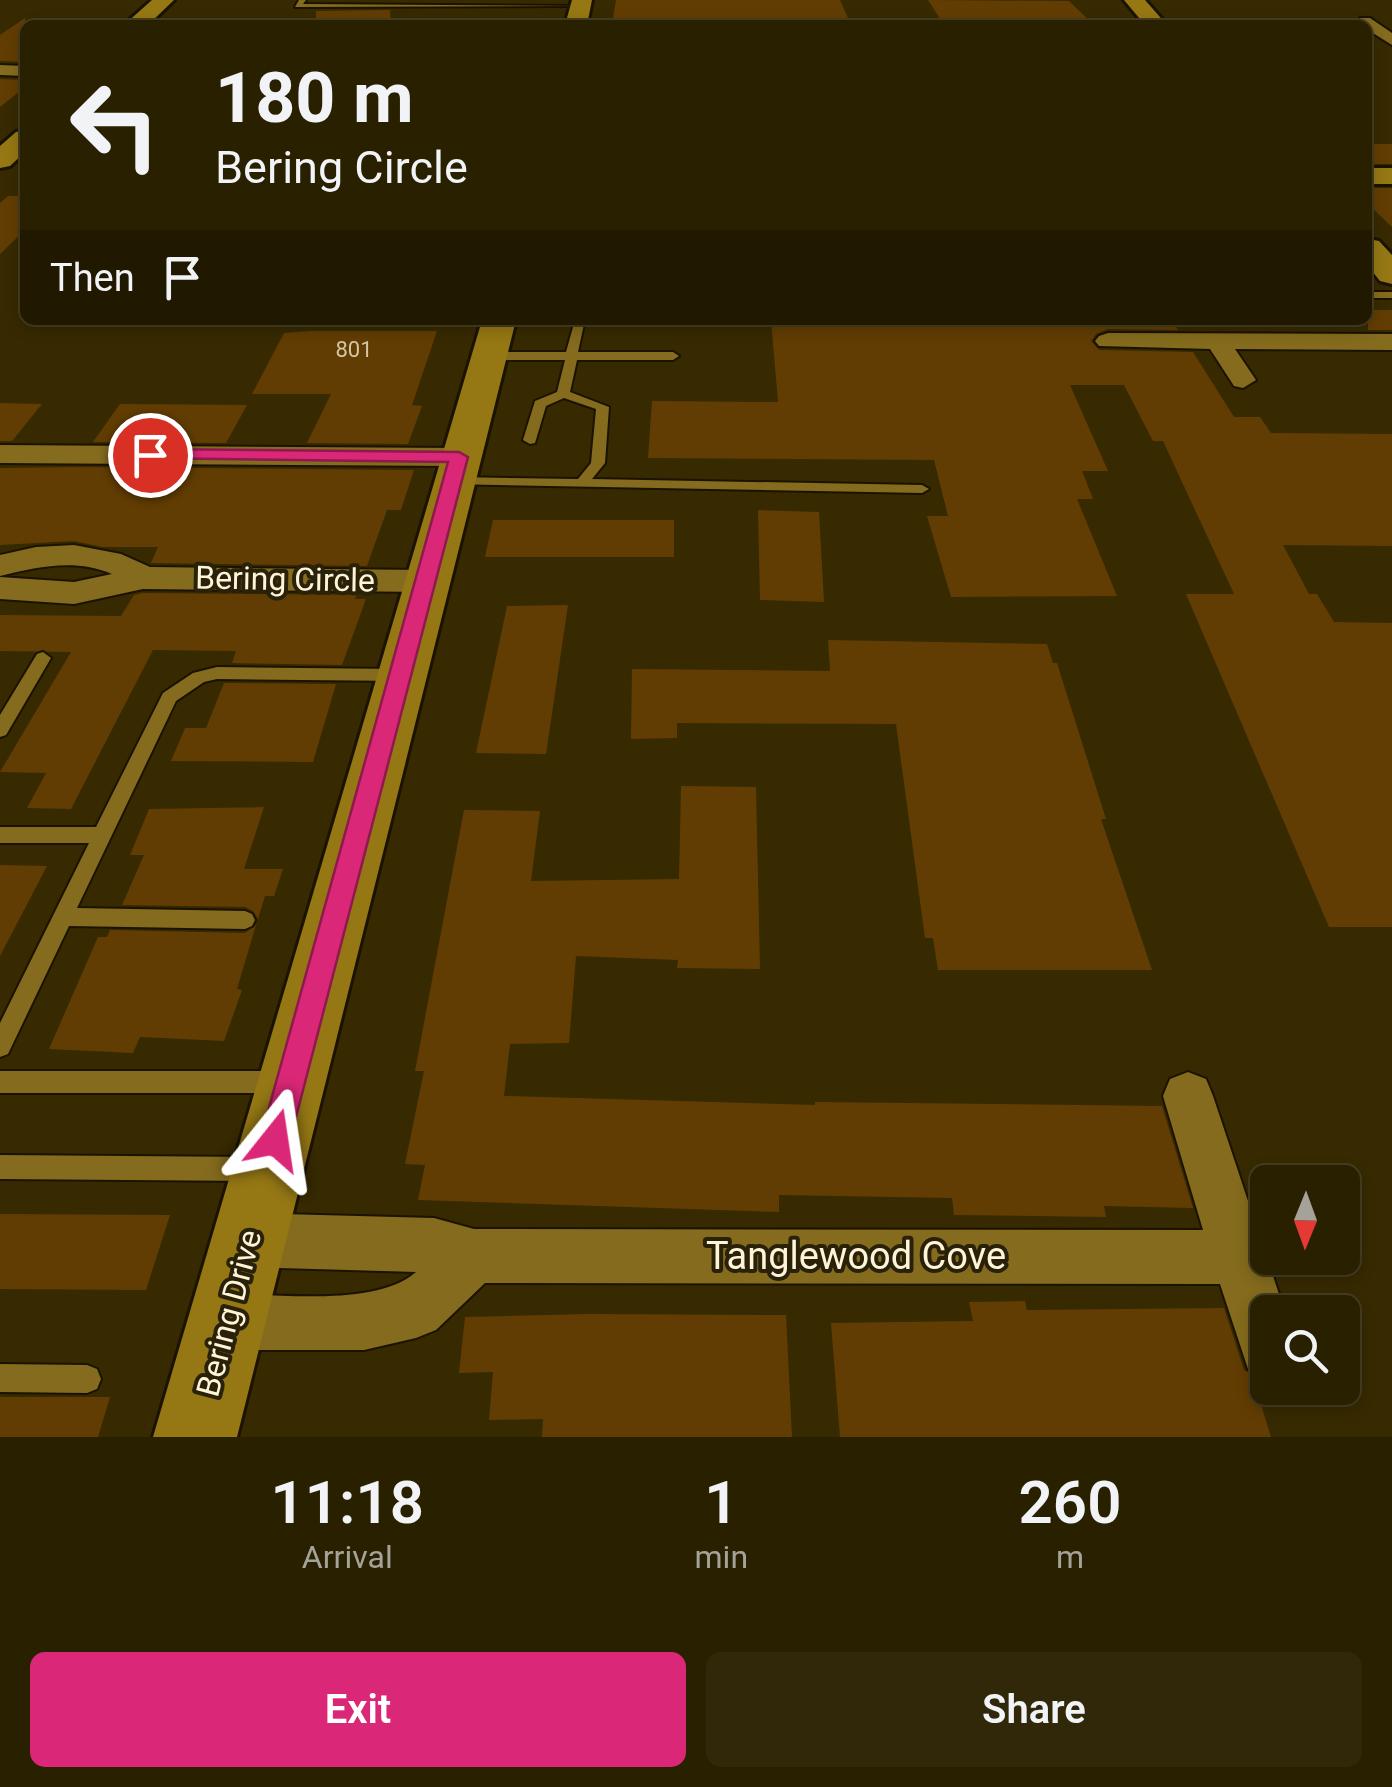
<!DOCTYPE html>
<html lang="en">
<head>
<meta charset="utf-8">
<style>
	:root { --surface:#292000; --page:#31280a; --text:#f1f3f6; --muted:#a5a399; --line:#453e22; --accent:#db2777 }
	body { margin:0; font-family:Roboto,sans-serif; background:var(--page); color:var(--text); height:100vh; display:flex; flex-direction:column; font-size:38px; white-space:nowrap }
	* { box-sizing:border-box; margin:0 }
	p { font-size:32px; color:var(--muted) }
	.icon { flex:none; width:55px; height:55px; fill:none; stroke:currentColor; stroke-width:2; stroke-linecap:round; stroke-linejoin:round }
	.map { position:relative; height:1437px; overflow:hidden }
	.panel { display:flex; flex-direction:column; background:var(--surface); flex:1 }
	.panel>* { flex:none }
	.top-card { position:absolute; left:20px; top:20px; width:1352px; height:305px; border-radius:15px; box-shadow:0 5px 15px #0003,0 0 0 2px var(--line); background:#292000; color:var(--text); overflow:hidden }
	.needle { width:65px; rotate:181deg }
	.fabs { position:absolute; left:1250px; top:1165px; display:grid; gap:20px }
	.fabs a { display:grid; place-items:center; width:110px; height:110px; border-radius:15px; background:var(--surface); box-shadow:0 5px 15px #0003,0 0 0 2px var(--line); font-size:50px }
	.pin { position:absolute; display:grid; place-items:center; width:85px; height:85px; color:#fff; margin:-42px; border:5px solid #fff; border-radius:50%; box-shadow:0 2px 10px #0007 }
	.me { position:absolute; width:110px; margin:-55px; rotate:15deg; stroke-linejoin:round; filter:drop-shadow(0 0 8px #0008) }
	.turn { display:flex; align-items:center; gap:35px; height:210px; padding:0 30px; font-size:45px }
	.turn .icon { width:130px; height:130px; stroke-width:2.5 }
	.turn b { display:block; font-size:70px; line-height:85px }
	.then { display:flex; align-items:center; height:95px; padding:0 30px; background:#0003; gap:20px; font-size:38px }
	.eta { display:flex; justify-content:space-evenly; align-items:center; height:170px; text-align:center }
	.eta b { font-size:60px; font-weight:600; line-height:70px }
	.primary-button { display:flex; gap:20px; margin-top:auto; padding:20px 30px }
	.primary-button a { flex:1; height:115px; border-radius:15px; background:var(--accent); color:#fff; font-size:40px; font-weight:600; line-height:115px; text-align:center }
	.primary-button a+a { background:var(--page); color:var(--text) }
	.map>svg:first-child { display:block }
</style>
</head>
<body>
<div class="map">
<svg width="1392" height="1437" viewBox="0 0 1392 1437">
	<rect width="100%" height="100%" fill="#372a00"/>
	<g fill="#623d03">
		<polygon points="616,0 840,0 851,25 612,25"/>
		<polygon points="928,0 1069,1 1094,25 944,25"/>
		<polygon points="390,10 391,25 316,25 316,11"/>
		<polygon points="25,18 25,62 0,61 0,35"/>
		<polygon points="0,79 25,80 25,87 0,107"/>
		<rect x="1368" y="144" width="24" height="20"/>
		<polygon points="1368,188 1392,188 1392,227 1368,204"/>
		<polygon points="8,196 25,196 25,230 0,254 0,203"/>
		<rect x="1368" y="310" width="24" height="20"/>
		<polygon points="771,320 1172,320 1178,330 1108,329 1096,334 1091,341 1099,350 1193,352 1234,417 1260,417 1271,433 1392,434 1392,546 1283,545 1309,594 1317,594 1334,622 1392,623 1392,927 1329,927 1186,594 1234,594 1163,441 1153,441 1124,385 1070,385 1108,471 1082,471 1093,499 1077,499 1117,596 951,597 927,516 948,516 934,460 648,458 652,401 778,402"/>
		<polygon points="310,331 437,331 412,405 422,406 408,444 307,443 331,394 252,394 284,333"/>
		<polygon points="0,403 42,404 12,441 0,441"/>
		<polygon points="120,404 247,405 226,443 93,442"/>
		<polygon points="0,468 75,467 414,470 401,510 387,510 367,566 151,563 158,547 102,547 74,541 0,545"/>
		<polygon points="758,510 819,512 824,602 760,600"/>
		<polygon points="493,520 674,520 674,557 485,557"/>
		<polygon points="143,593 357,595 355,599 366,599 342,665 232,663 236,651 153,650 71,809 27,808 46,773 0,772 71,652 0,651 0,615 121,616 134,595"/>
		<polygon points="568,605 546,754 476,753 507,606"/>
		<polygon points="828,640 1047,644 1053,663 1057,663 1106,819 1101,819 1152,970 938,970 933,938 925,938 896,724 677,723 677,738 631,739 632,669 830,671"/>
		<polygon points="224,683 336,684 313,762 171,761 185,728 206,728"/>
		<polygon points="681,786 756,787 760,969 677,968 678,960 576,956 569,1043 510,1044 504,1096 815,1105 815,1102 1162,1106 1193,1208 1104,1206 1106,1217 954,1215 952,1198 779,1195 779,1212 418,1200 425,1165 405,1164 424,1071 415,1071 464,810 540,811 531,881 679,879"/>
		<polygon points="264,807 244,869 283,869 274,896 265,896 258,919 253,911 245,907 122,905 144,855 130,855 149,809"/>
		<polygon points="0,865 47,866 0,956"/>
		<polygon points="256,925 237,989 242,990 224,1041 140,1037 133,1053 49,1049 98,937 107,937 110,930 245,933"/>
		<polygon points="0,1214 170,1215 146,1290 0,1289"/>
		<polygon points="1025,1301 1027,1310 1224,1308 1244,1370 1252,1375 1271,1437 840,1437 831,1323 973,1321 969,1302"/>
		<polygon points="586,1314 786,1315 792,1437 542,1437 543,1419 489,1420 493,1372 459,1373 465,1317"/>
		<polygon points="0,1397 110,1397 98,1437 0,1437"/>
	</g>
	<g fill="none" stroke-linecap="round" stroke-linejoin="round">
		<defs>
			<g id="lane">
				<polygon points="299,0 306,0 303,4 583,6 295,7"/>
				<rect x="1368" y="292" width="24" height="6"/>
				<polygon points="575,320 589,320 584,324 578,352 673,352 679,356 673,360 577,360 570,392 609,407 605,463 592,479 922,485 929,489 922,493 448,484 448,478 453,477 578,479 591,463 596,409 564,398 546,406 535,443 530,444 523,440 535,401 557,392 565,360 490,360 484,356 490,352 566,352"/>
				<polygon points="43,652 51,658 6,735 0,737 0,715 37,654"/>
				<polygon points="217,667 400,669 408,675 400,681 217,679 204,682 176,701 77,908 245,911 252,914 255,920 252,926 245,929 69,926 8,1054 0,1057 0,1023 89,843 0,843 0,827 96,827 163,693 193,673"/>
				<polygon points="0,1071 280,1071 288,1074 291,1082 288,1090 280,1093 0,1093"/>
				<polygon points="0,1155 254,1157 263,1160 266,1169 263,1178 254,1181 0,1179"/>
				<polygon points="0,1364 87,1365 97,1369 101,1379 97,1389 87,1393 0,1392"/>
			</g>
			<g id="street">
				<polygon points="1360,18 1370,18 1392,33 1392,45 1368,30 1368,25 1360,24"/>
				<polygon points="0,65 25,66 25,76 0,75"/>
				<polygon points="1108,333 1392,334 1392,350 1235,349 1256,380 1243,388 1234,386 1210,349 1099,346 1095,341 1099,336"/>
				<polygon points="0,445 459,448 469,451 474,457 469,463 459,466 0,463"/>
				<path d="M74,545l47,9 29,13 276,3 12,3 5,8 -5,8 -12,3 -283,-3 -69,15 -74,-5v-22l74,5 38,-8c-37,-16 -75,-7 -112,2v-21l36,-8z"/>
				<path d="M1188,1072l18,7 7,17 72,216h-17v66l-20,-9 -28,-85 -735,-1 -49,47 -20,8 -52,12h-138l-20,-8 -8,-20 8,-20 20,-8c52,0 151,13 190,-22l-168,-5 -19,-8 -8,-19 8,-19 19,-8 186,5 40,11 729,1 -40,-134 7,-17z"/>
			</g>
			<g id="secondary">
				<polygon points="152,0 174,0 148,25 124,25"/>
				<polygon points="572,0 592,0 587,25 565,25"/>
				<polygon points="1124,0 1145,0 1167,25 1145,25"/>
				<polygon points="25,130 25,152 10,166 0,168 0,146 16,132"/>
				<rect x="1368" y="168" width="24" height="16"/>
				<polygon points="1368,239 1379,241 1392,255 1392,284 1380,281 1368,266"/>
				<polygon points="482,320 516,320 237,1437 153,1437"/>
			</g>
		</defs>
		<use href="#lane" stroke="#1b1300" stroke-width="4"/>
		<use href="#street" stroke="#1b1300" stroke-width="4"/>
		<use href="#secondary" stroke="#1b1300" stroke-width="6"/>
		<use href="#lane" fill="#846b1d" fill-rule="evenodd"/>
		<use href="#street" fill="#846b1d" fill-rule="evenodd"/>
		<use href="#secondary" fill="#957814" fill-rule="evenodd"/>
	</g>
	<polygon fill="#db2777" stroke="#8e194d" stroke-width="2.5" points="150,449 459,452 468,457 290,1140 286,1151 275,1155 264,1151 260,1140 448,462 143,458 141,455"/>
	<g text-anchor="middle" stroke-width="8" stroke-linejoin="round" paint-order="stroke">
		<g font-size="22" fill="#d7c6a2">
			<text x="354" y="357">801</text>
		</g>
		<g font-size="32" fill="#fef4d7" stroke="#292109">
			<text transform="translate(285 579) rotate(1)" y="11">Bering Circle</text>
			<text transform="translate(229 1313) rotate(-75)" y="11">Bering Drive</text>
		</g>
		<g font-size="38" fill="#fef4d7" stroke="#292109">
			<text x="856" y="1269">Tanglewood Cove</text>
		</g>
	</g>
</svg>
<div class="fabs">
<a><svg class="needle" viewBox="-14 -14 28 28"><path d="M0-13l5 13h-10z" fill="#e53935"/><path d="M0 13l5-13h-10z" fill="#a5a399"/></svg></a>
<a><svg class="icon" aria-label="search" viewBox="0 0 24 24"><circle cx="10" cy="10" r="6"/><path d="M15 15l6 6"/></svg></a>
</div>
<div class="pin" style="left:150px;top:455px;background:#d93025"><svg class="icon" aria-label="arrive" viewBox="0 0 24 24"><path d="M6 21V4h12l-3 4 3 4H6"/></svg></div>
<svg class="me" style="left:275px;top:1140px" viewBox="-20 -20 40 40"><path d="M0-17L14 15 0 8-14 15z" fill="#db2777" stroke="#fff" stroke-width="4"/></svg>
<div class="top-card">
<div class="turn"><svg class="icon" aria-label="left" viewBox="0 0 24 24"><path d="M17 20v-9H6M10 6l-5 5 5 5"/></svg><div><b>180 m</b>Bering Circle</div></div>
<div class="then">Then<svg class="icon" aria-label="arrive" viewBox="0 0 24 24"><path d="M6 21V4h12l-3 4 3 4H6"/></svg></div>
</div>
</div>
<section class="panel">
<div class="eta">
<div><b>11:18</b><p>Arrival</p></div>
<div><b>1</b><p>min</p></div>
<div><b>260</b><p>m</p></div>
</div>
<div class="primary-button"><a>Exit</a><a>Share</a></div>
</section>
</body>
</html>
